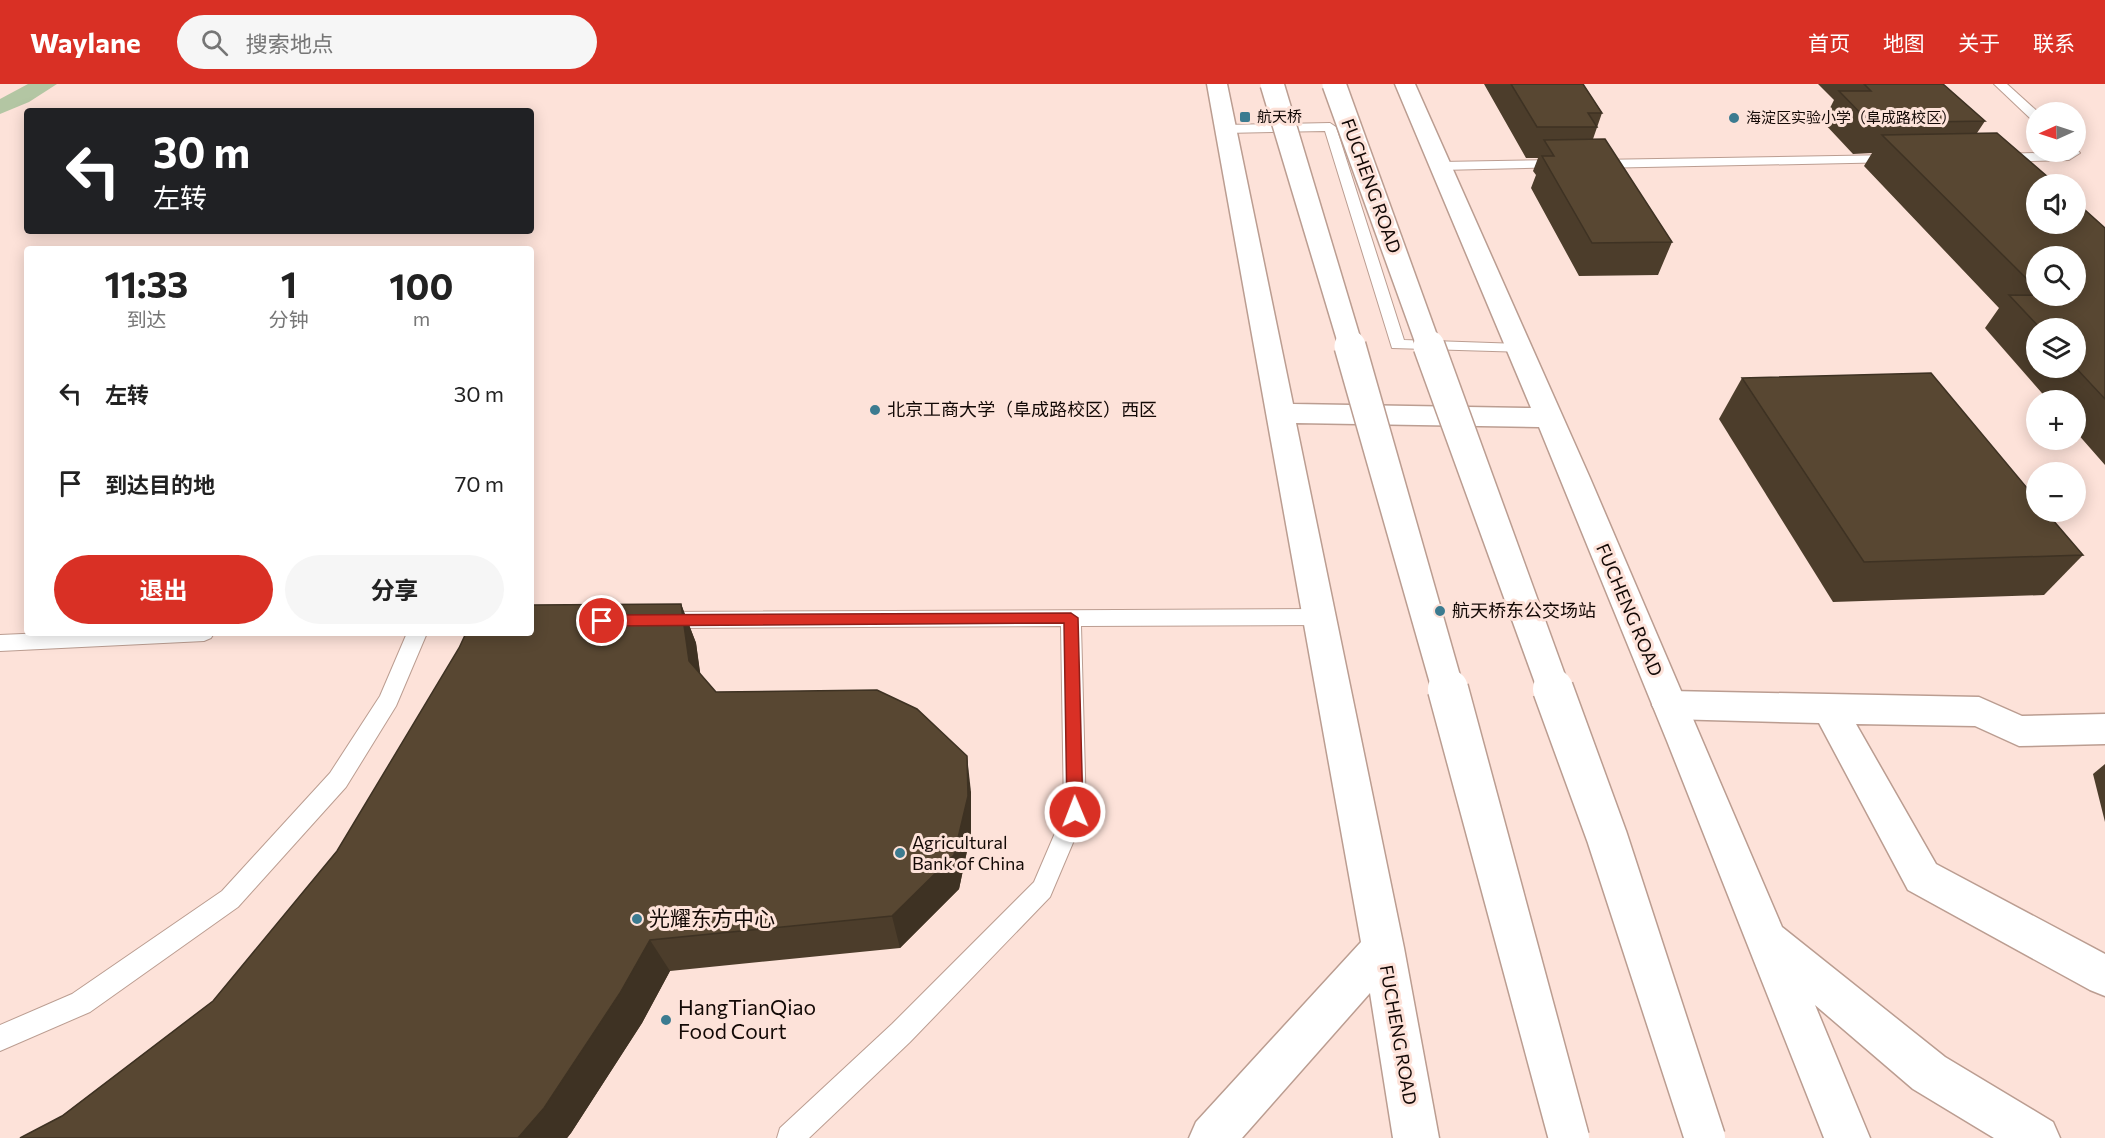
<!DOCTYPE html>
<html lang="zh">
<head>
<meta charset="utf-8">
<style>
	:root { --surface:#fff; --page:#f6f6f6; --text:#222; --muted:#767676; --accent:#d93025 }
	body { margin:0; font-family:Commissioner,"Noto Sans SC",sans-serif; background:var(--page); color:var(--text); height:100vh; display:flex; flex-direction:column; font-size:22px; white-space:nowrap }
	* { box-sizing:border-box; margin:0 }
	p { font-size:20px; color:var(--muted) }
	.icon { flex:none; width:33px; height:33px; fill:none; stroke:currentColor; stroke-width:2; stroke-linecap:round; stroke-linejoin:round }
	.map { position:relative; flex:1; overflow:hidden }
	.sheet { position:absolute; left:24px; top:162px; width:510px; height:390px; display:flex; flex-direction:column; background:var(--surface); border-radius:6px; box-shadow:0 3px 15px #0003 }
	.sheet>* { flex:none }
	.banner { position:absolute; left:24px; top:24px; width:510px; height:126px; border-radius:6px; box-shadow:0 3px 15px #0003; background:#202124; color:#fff; overflow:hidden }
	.needle { width:39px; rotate:267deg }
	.controls { position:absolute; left:2026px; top:18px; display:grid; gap:12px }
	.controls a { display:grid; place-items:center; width:60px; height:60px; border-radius:50%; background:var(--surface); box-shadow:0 3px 15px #0003; font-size:30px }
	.pin { position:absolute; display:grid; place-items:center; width:51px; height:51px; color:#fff; margin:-26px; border:3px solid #fff; border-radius:50%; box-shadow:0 2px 6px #0007 }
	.me { position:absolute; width:66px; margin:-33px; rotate:359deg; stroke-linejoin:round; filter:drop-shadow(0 0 4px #0008) }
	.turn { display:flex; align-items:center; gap:21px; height:126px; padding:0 30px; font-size:27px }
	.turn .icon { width:78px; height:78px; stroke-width:2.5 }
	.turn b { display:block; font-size:42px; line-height:51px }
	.eta { display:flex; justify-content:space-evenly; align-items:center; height:102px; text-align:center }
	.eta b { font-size:36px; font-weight:700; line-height:42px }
	.cta { display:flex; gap:12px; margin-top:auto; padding:12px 30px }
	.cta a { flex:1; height:69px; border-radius:36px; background:var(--accent); color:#fff; font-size:24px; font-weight:700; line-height:69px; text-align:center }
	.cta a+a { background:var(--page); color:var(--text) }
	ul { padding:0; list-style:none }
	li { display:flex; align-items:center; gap:18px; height:90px; padding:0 30px }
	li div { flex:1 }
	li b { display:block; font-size:22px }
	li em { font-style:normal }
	header { display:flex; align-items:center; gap:36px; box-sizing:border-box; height:84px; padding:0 30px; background:var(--accent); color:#fff }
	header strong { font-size:28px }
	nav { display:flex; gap:33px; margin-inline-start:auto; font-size:21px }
	.search { width:420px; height:54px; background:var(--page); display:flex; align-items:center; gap:15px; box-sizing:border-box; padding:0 21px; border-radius:33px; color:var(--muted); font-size:22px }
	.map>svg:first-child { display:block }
</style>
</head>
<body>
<header>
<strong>Waylane</strong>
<div class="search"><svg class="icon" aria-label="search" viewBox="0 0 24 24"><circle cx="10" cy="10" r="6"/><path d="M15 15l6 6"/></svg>搜索地点</div>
<nav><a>首页</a><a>地图</a><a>关于</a><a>联系</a></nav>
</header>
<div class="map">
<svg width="2105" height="1054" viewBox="0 0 2105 1054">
	<rect width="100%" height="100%" fill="#fde2d9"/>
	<polygon fill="#b3c6a3" points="28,0 57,0 29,18 0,30 0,15"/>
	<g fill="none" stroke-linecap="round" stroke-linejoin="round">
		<defs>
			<g id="lane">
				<polygon points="1994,0 2007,0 2038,28 2037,38 2033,37"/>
				<polygon points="1330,39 1336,43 1404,256 1520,260 1528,265 1526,268 1392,264 1325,47 1225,49 1219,45 1225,41"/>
				<polygon points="2076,65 2080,69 2069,76 1998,78 1991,74 1998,70 2076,68"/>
				<polygon points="1894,71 1901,75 1899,78 1596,84 1589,80 1596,76"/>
				<polygon points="1561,76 1568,80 1566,83 1441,86 1434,82 1441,78"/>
				<polygon points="1319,525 1326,528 1329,533 1326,538 1319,541 1081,542 1086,728 1050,813 910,958 809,1054 777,1054 780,1044 892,940 1034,798 1064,728 1061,542 663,544 656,541 653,536 656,531 663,528"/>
				<polygon points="45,549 214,549 211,554 204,557 0,567 0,551"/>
				<polygon points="407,549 427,549 396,622 346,703 238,823 90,928 0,967 0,941 72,910 222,807 330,689 380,612"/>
			</g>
			<polygon id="street" points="1670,607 1979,613 2022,632 2105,630 2105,660 2019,662 1975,642 1856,640 1936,780 2105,870 2105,912 2090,906 1908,806 1819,639 1670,635 1658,631 1652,621 1658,611"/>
			<polygon id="secondary" points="1207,0 1227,0 1293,320 1531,324 1395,0 1415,0 1590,394 1782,843 1945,973 2053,1038 2060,1054 1994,1054 1913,1005 1815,921 1870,1054 1824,1054 1667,657 1539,343 1296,339 1404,864 1439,1054 1393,1054 1370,909 1242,1054 1189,1054 1196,1038 1361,858"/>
		</defs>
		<use href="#lane" stroke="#bb9d91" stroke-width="2"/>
		<use href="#street" stroke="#bb9d91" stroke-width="3"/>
		<use href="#secondary" stroke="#bb9d91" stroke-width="3"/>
		<use href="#lane" fill="#fff" fill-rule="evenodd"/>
		<use href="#street" fill="#fff" fill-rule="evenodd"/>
		<use href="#secondary" fill="#fff" fill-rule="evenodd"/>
		<defs>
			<g id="highway-bridge-far2">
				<polyline points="1272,0 1351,263"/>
				<polyline points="1334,0 1429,263"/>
			</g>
			<g id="highway-bridge-far1">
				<polyline points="1350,262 1448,606"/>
				<polyline points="1429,262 1554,606"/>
			</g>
			<g id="highway-bridge">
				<polyline points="1448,605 1569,1054"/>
				<polyline points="1553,605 1607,753 1705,1054"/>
			</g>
		</defs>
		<use href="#highway-bridge-far2" stroke="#bb9d91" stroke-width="26" stroke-linecap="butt"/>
		<use href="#highway-bridge-far1" stroke="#bb9d91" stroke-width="34" stroke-linecap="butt"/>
		<use href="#highway-bridge" stroke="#bb9d91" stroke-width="43" stroke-linecap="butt"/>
		<use href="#highway-bridge-far2" stroke="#fff" stroke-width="23"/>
		<use href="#highway-bridge-far1" stroke="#fff" stroke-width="31"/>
		<use href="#highway-bridge" stroke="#fff" stroke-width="40"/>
	</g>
	<g fill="#4c3d2b" fill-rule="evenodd">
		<polygon points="1484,0 1583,0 1602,29 1593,55 1672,158 1658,191 1579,192 1531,104 1536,91 1533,87 1538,74 1526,74"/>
		<path d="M1818,0h125l42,37 -8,12 128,95v237l-29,-33v-32h-28l-63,-72 14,-20 -135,-142 8,-13 -19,1 -30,-32 11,-22zM2037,172l39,40h-39zM2037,244h39v40h-39z"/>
		<polygon points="1742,294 2083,471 2044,511 1833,518 1719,335"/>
		<polygon points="681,520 696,559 700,590 716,608 971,708 971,748 959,805 900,864 670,887 642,939 571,1049 567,1054 20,1054 62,1032 213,917 337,767"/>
		<polygon points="2105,680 2105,738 2093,690"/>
	</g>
	<g fill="#3e3223">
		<polygon points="681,520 696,559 704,616 689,577"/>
		<polygon points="967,672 971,708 971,748 959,805 900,864 892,832"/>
		<polygon points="650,856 670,887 642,939 571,1049 567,1054 518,1054"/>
	</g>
	<g fill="#584732" stroke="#3e3223" stroke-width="1.5">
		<polygon points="1511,0 1583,0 1602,29 1588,29 1597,43 1537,43"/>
		<polygon points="1864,0 1943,0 1985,37 1870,39 1839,7 1871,7"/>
		<polygon points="1997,49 2056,100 2037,100 2037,140 2076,140 2076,118 2105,144 2105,315 2076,284 2076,244 2040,244 2009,211 2076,212 2076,172 2037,172 2037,205 1882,51"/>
		<polygon points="1605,55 1672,158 1592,159 1542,72 1554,72 1544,56"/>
		<polygon points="1931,289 2037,416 2037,428 2046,428 2083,471 1864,478 1742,294"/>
		<polygon points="681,520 689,577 716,608 877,606 917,625 967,672 968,712 954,771 892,832 650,856 620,909 544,1024 518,1054 20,1054 62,1032 213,917 337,767 459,564 466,549 531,549 531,521"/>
	</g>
	<polygon fill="#d93025" stroke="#8d1f18" stroke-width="1.5" points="1071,529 1078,534 1083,728 1081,733 1075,735 1070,733 1067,728 1064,539 602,542 595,537 602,531"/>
	<g fill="#3c7b90" stroke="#fde2d9" stroke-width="2">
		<rect x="1239" y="27" width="12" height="12" rx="3"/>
		<circle cx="1734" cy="34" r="6"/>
		<circle cx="875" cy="326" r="6"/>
		<circle cx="1440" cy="527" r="6"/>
		<circle cx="900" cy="769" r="6"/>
		<circle cx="637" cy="835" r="6"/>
		<circle cx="666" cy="936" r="6"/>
	</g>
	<g text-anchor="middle" stroke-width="6" stroke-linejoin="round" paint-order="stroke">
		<g font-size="15" fill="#130906" stroke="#fde2d9" text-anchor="start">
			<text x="1257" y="38">航天桥</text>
			<text x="1746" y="39">海淀区实验小学（阜成路校区）</text>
		</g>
		<g font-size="18" fill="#130906" stroke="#fde2d9">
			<text transform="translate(1371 102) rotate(70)" y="6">FUCHENG ROAD</text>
			<text transform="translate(1629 526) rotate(67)" y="6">FUCHENG ROAD</text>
			<text transform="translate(1398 951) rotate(80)" y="6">FUCHENG ROAD</text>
		</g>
		<g font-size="18" fill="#130906" stroke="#fde2d9" text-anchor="start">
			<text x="887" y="332">北京工商大学（阜成路校区）西区</text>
			<text x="1452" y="533">航天桥东公交场站</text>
			<text x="912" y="765">Agricultural<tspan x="912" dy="21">Bank of China</tspan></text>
		</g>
		<g font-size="21" fill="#130906" stroke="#fde2d9" text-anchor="start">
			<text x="649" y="842">光耀东方中心</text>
			<text x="678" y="931">HangTianQiao<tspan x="678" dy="24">Food Court</tspan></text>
		</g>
	</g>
</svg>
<div class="controls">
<a><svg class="needle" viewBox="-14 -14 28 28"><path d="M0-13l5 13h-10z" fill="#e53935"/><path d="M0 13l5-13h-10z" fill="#767676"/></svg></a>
<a><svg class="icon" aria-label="sound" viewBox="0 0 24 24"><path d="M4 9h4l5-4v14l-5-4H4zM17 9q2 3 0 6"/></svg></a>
<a><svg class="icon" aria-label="search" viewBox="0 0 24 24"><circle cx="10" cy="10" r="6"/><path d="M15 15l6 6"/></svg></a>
<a><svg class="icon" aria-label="layers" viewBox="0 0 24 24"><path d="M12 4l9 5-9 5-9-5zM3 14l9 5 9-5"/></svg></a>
<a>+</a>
<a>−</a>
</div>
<div class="pin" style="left:602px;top:537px;background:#d93025"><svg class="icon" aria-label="arrive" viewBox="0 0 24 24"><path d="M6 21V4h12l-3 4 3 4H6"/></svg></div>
<svg class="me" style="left:1075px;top:728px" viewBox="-20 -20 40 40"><circle r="17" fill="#d93025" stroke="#fff" stroke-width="3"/><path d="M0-11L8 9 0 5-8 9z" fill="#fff"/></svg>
<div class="banner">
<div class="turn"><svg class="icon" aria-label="left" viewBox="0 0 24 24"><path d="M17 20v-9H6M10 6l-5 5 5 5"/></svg><div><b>30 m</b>左转</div></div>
</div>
<section class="sheet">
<div class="eta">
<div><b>11:33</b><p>到达</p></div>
<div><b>1</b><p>分钟</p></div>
<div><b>100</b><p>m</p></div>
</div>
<ul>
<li><svg class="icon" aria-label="left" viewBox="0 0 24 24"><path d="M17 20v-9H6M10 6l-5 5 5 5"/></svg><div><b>左转</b></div><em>30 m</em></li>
<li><svg class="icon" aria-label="arrive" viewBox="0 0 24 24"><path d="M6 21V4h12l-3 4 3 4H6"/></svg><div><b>到达目的地</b></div><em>70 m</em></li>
</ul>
<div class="cta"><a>退出</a><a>分享</a></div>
</section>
</div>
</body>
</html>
